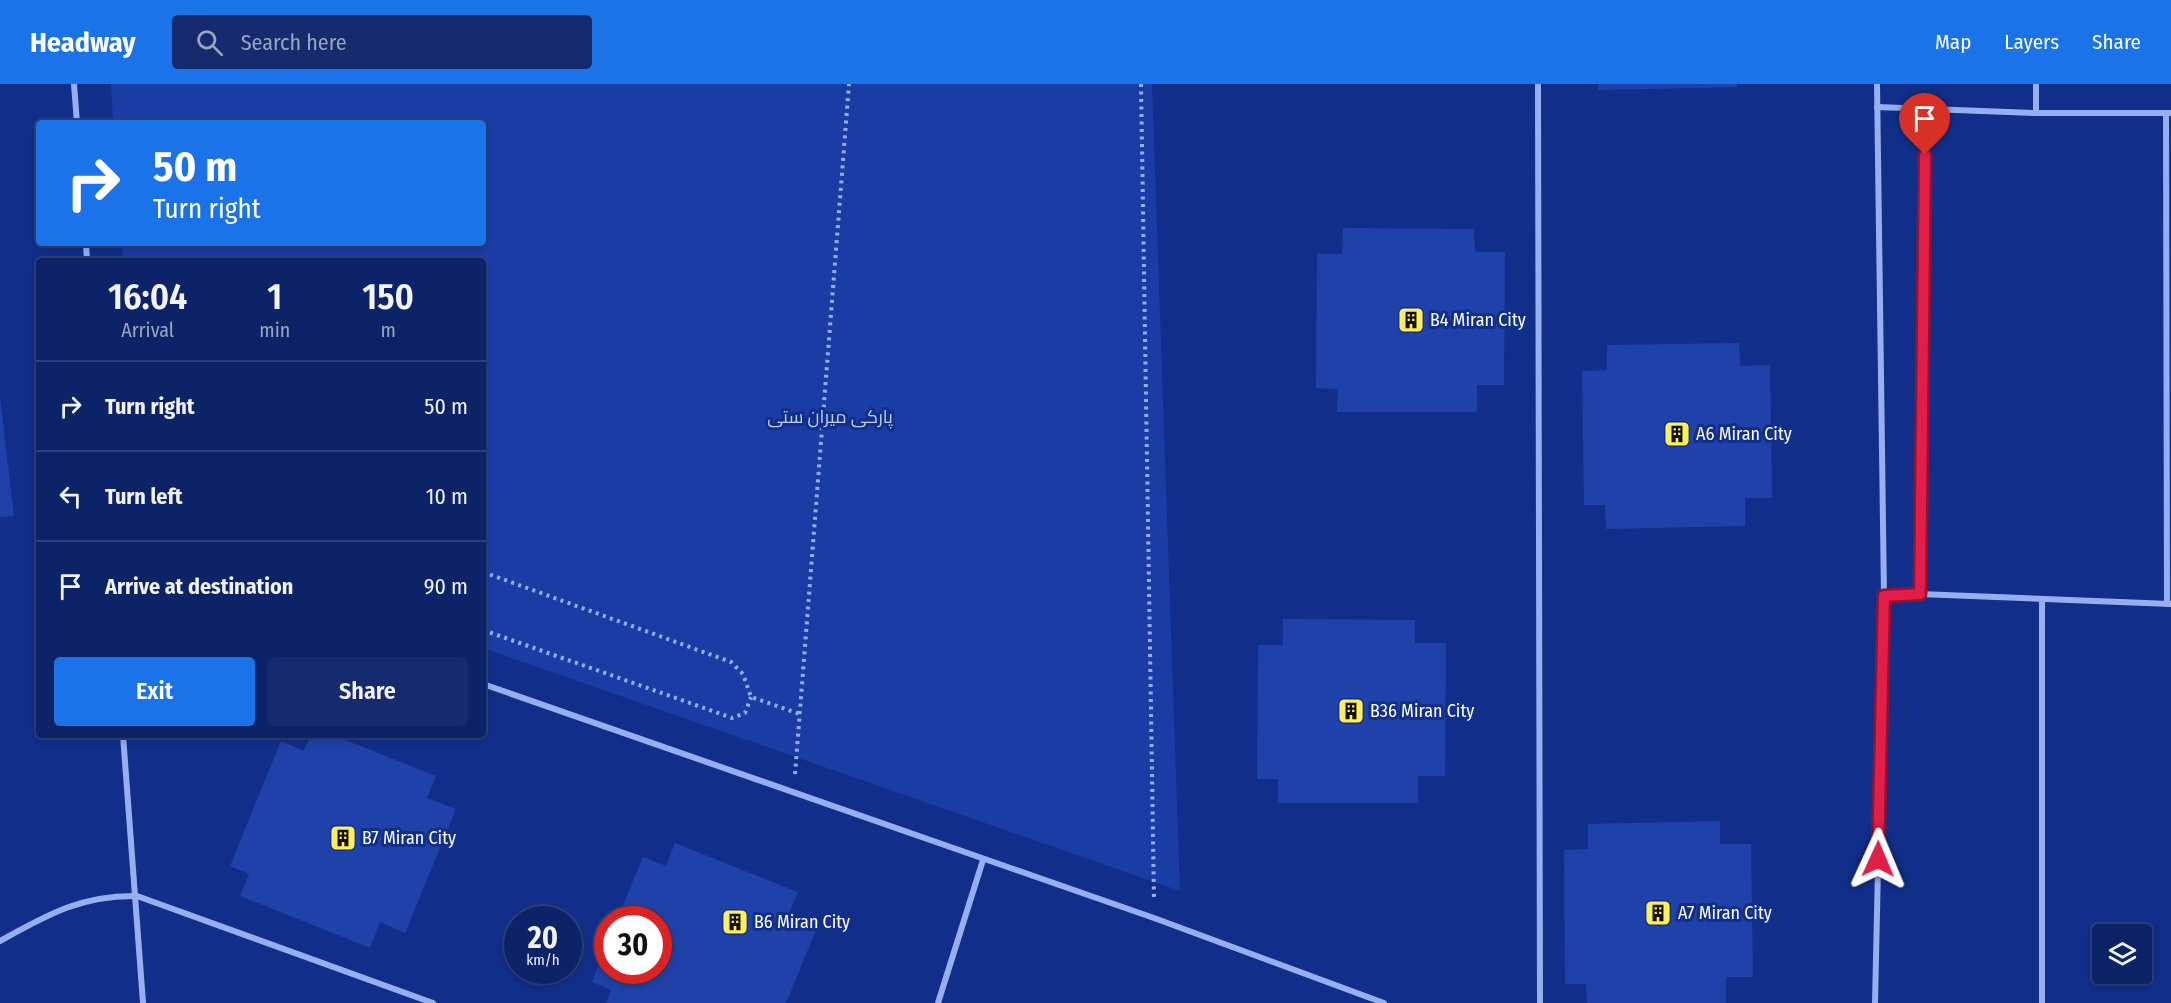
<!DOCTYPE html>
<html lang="en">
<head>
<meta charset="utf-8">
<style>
	:root { --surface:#0d2368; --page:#162b6e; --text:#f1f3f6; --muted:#9aa4c0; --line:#2d407c; --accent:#1a73e8 }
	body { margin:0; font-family:"Fira Sans Condensed",Cairo,sans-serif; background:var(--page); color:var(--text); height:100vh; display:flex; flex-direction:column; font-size:22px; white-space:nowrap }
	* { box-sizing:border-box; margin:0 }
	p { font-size:20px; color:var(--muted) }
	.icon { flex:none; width:33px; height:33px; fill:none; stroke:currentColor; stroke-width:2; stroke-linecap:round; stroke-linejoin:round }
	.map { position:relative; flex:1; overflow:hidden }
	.panel { position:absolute; left:36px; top:174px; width:450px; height:480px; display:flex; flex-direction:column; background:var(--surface); border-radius:6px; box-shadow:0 3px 9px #0003,0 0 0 2px var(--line) }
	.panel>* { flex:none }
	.hud { position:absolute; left:36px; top:36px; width:450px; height:126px; border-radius:6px; box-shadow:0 3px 9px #0003,0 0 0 2px var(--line); background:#1a73e8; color:#fff; overflow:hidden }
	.buttons { position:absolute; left:2092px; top:840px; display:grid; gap:12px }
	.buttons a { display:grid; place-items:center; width:60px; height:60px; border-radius:6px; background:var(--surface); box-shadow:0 3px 9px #0003,0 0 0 2px var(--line); font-size:30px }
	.speed { position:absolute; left:504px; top:822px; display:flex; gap:12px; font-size:30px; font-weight:700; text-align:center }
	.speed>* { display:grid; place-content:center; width:78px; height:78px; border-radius:50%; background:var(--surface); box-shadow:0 3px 9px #0003,0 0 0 2px var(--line); line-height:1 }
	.speed small { font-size:15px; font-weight:400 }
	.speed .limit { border:9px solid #d22; background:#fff; color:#111 }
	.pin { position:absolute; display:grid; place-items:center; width:51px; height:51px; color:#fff; margin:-62px -26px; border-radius:50% 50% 50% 0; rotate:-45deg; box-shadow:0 0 6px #0007 }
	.pin .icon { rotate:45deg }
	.me { position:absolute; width:66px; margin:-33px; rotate:1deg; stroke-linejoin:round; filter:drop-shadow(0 0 4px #0008) }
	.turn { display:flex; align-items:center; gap:21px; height:126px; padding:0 18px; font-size:27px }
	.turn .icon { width:78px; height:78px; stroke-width:2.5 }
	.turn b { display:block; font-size:42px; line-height:51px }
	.eta { display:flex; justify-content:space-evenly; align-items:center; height:102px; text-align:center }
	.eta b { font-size:36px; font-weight:600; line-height:42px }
	.cta { display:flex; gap:12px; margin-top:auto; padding:12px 18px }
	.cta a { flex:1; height:69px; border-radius:6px; background:var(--accent); color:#fff; font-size:24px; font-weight:600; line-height:69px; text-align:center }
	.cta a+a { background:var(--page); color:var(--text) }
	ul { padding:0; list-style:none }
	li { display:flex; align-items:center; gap:18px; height:90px; padding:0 18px; border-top:2px solid var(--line) }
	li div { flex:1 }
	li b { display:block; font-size:22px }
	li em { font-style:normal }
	header { display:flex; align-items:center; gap:36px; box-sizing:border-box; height:84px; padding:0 30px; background:var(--accent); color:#fff }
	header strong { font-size:28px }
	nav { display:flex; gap:33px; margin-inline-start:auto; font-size:21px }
	.search { width:420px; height:54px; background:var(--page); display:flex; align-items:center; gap:15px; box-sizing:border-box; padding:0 21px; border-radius:6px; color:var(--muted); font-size:22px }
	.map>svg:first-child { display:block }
</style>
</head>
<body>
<header>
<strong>Headway</strong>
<div class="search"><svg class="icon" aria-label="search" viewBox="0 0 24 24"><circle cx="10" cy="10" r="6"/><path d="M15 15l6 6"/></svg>Search here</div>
<nav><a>Map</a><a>Layers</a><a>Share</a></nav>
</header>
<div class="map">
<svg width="2171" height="919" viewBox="0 0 2171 919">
	<rect width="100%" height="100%" fill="#112f8a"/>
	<polygon fill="#193da5" points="111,0 1152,0 1180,807 483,564 483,177 124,177 122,159 483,159 483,39 113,39"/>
	<g fill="#1e42aa">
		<polygon points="1598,0 1737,0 1737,3 1598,6"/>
		<polygon points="1343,144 1474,145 1475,168 1505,168 1504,301 1477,301 1477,328 1337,328 1338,305 1316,304 1317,170 1342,170"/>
		<polygon points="1739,259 1740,282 1770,281 1772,414 1745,414 1745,442 1606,445 1605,421 1584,421 1582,287 1607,286 1607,261"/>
		<polygon points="0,313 14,432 0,433"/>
		<polygon points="1283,535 1415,536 1415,559 1446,559 1445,692 1418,692 1418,719 1278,719 1278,695 1257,695 1258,561 1283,561"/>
		<polygon points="311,651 333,651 436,692 427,714 456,725 405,849 380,838 370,864 240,812 249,790 230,782 281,657 304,667"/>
		<polygon points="1720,737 1720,760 1751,760 1753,893 1726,893 1726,919 1587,919 1586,900 1565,900 1564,766 1588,765 1588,740"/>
		<polygon points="675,759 798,808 789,829 818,841 786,919 606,919 611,906 592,898 607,859 608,886 658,886 658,836 617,836 643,773 666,782"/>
	</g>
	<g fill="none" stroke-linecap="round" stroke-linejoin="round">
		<g stroke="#97aef1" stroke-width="4" stroke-dasharray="3 4.5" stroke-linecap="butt">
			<polyline points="1141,0 1154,815"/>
			<polyline points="483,488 731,578 743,590 751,613 800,630"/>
			<polyline points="483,546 732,634 745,629 751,613"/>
			<polyline points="795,690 849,0"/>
		</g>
		<g stroke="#97aef1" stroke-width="6">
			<polyline points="74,0 77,39"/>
			<polyline points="1538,0 1540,919"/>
			<polyline points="2036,0 2036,29"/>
			<polyline points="1877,23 2036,29 2171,29"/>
			<polyline points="2166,29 2167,520"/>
			<polyline points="86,159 87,177"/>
			<polyline points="1920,510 1925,25"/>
			<polyline points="1884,512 1920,510 2170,520"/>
			<polyline points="483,600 1154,834 1384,919"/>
			<polyline points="123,651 143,919"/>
			<path d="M0,857c47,-26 81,-46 137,-45l296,107"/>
			<polyline points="938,919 983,776"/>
			<polyline points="1875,919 1884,512 1877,0"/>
			<polyline points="2042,919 2042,517"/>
		</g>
	</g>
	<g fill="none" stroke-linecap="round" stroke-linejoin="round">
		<defs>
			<polyline id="route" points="1878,775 1884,512 1920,510 1925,71"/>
		</defs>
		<use href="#route" stroke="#92132f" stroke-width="15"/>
		<use href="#route" stroke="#e11d48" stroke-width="10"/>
	</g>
	<defs>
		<symbol id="building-square" viewBox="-11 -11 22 22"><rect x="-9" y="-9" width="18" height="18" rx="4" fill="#ffef57" stroke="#112f8a"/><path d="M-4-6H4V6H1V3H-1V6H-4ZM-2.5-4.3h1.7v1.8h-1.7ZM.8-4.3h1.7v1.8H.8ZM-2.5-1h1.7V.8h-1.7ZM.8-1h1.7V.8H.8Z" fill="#111"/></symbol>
	</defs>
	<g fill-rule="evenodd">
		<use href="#building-square" x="1396" y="221" width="30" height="30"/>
		<use href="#building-square" x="1662" y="335" width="30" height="30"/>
		<use href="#building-square" x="1336" y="612" width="30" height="30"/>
		<use href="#building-square" x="328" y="739" width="30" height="30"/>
		<use href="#building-square" x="1643" y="814" width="30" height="30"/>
		<use href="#building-square" x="720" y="823" width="30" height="30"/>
	</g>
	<g text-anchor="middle" stroke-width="6" stroke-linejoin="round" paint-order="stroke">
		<g font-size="18" fill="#fff" stroke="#112f8a" text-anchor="start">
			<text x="1430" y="242">B4 Miran City</text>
			<text x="1696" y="356">A6 Miran City</text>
			<text x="1370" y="633">B36 Miran City</text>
			<text x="362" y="760">B7 Miran City</text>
			<text x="1678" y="835">A7 Miran City</text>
			<text x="754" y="844">B6 Miran City</text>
		</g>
		<g font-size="18" fill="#becefd" stroke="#112f8a">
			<text x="830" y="339">پارکی میران ستی</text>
		</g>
	</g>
</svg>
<div class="buttons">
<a><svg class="icon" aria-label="layers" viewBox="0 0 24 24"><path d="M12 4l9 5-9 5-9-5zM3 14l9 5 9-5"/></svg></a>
</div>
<div class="speed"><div>20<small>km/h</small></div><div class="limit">30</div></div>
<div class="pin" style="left:1925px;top:71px;background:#d93025"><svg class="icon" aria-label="arrive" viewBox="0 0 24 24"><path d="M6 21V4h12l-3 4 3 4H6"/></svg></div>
<svg class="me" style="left:1878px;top:775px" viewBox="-20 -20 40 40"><path d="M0-17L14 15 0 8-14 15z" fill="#e11d48" stroke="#fff" stroke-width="4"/></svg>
<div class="hud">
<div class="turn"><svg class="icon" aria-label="right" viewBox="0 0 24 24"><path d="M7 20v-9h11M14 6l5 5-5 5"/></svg><div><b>50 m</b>Turn right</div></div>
</div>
<section class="panel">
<div class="eta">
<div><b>16:04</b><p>Arrival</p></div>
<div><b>1</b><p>min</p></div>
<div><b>150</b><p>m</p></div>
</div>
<ul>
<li><svg class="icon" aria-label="right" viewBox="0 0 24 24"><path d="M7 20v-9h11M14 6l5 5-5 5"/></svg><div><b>Turn right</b></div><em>50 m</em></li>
<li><svg class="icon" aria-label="left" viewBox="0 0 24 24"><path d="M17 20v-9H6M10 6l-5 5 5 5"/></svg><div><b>Turn left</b></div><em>10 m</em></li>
<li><svg class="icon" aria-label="arrive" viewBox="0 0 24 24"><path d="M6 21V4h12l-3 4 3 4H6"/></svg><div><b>Arrive at destination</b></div><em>90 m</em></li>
</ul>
<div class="cta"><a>Exit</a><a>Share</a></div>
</section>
</div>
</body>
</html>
